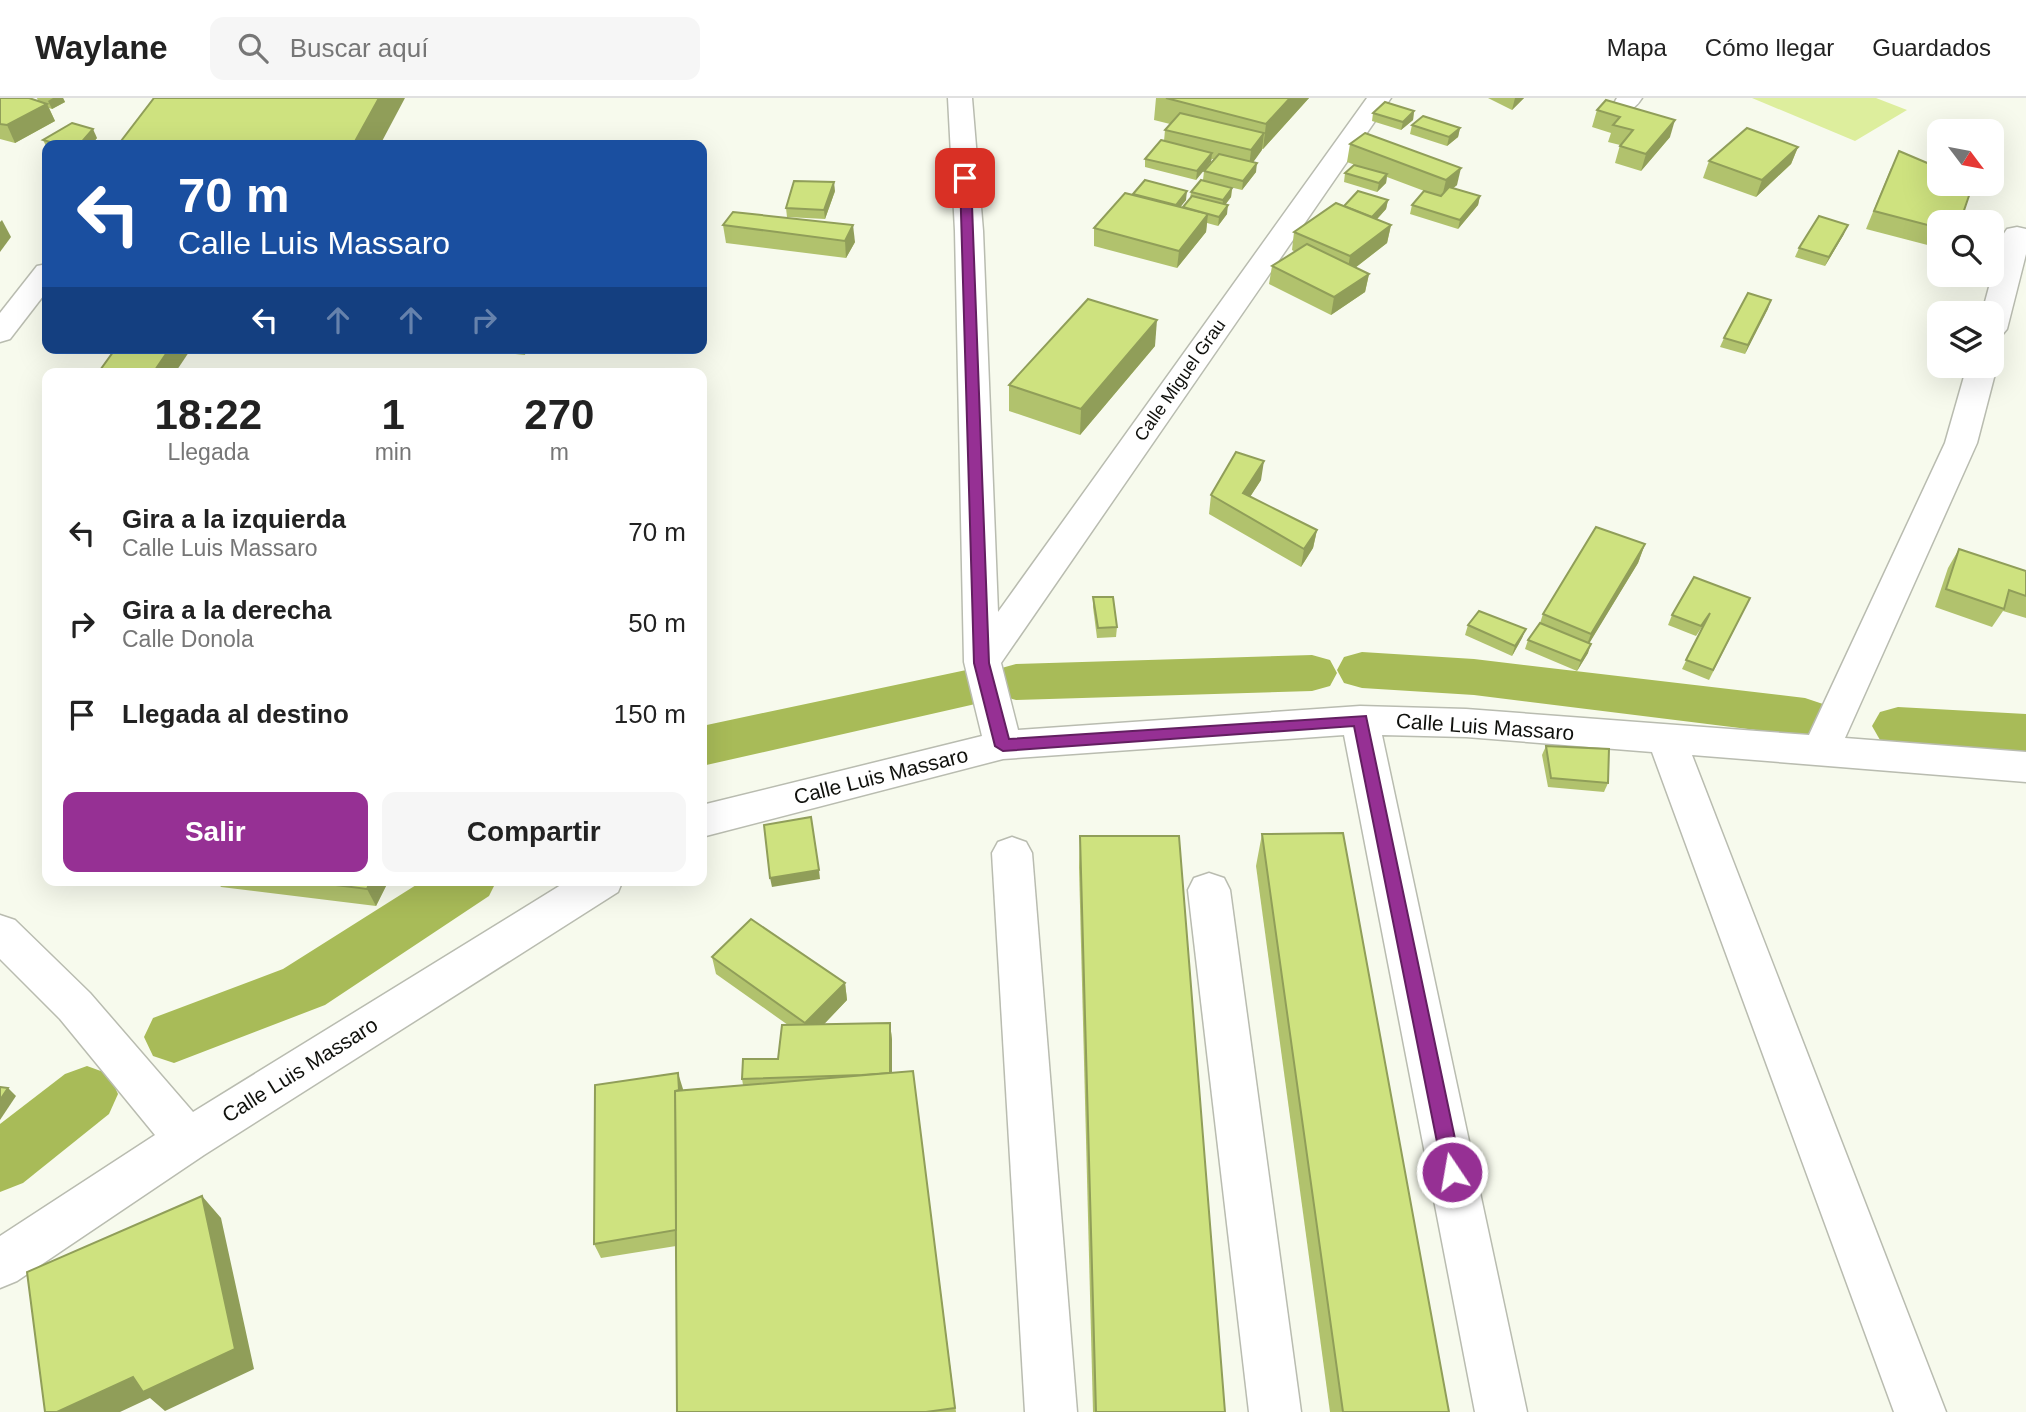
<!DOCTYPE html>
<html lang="es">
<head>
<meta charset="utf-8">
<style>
	:root { --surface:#fff; --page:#f6f6f6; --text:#222; --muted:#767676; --line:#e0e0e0; --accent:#963094 }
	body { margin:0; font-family:Helvetica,sans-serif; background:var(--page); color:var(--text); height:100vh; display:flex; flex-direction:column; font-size:26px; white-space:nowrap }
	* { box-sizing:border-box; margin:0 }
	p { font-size:23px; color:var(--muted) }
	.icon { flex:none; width:38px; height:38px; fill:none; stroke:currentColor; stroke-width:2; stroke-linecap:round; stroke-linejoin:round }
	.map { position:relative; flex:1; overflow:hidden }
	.details { position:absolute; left:42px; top:270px; width:665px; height:518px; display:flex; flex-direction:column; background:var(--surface); border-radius:14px; box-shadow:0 7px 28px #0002 }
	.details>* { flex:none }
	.top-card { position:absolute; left:42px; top:42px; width:665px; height:214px; border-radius:14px; box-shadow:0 7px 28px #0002; background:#1a4fa0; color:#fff; overflow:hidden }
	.needle { width:46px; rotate:122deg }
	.fabs { position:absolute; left:1927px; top:21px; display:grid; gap:14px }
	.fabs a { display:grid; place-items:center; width:77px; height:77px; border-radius:14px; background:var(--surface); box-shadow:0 7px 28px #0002; font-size:35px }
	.pin { position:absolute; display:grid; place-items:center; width:60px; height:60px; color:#fff; margin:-30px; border-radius:14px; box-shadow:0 4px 10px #0006 }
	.me { position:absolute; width:77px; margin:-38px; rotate:348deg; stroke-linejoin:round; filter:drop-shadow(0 0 5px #0008) }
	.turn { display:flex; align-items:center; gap:24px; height:147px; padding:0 21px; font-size:32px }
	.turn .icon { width:91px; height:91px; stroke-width:2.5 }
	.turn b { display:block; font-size:49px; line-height:60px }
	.lanes { display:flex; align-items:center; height:66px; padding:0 21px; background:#0003; justify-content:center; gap:35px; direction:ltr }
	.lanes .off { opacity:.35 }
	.eta { display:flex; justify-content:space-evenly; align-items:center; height:119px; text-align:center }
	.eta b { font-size:42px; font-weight:800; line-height:49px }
	.cta { display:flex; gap:14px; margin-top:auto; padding:14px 21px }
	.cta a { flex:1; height:80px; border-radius:14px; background:var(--accent); color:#fff; font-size:28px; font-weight:800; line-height:80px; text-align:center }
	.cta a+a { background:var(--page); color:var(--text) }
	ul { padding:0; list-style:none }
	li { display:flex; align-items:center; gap:21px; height:91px; padding:0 21px }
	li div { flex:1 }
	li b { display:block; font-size:26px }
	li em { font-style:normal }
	header { display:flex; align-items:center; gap:42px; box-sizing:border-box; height:98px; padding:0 35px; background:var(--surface); border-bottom:2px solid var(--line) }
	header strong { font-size:33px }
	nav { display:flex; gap:38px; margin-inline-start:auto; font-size:24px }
	.search { width:490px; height:63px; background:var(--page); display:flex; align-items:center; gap:18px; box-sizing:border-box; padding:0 24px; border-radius:14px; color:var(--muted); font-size:26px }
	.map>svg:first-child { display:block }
</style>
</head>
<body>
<header>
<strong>Waylane</strong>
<div class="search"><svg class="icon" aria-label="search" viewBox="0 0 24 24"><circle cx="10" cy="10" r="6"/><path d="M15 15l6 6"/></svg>Buscar aquí</div>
<nav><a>Mapa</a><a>Cómo llegar</a><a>Guardados</a></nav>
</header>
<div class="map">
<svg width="2026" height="1314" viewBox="0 0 2026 1314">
	<rect width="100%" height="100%" fill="#f7faed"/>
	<polygon fill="#ddee9d" points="1752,0 1876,0 1907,12 1855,43"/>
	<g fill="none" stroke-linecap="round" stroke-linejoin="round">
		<g fill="#a8bb58" fill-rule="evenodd">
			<polygon points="1362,554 1474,561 1805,600 1823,606 1831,619 1823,632 1805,638 1474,597 1362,590 1344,585 1337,572 1344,559"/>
			<polygon points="1312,557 1330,562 1337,575 1330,588 1312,593 1016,602 998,597 995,591 989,602 971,607 702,668 702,628 971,571 989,576 992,582 998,571 1016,566"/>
			<polygon points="1898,609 2026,616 2026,654 1898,647 1880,642 1872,628 1880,614"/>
			<polygon points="424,782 497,782 489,798 325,907 174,965 153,958 144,939 153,920 283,871"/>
			<polygon points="87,968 109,976 118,996 109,1016 23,1085 0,1094 0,1026 65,976"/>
		</g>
		<defs>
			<g id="minor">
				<polygon points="948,0 972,0 983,133 998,514 1367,0 1391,0 1001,565 1018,632 1360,608 1466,611 1809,637 1945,345 1967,268 1992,268 1993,262 1997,268 1977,345 1845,640 2026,654 2026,684 1692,657 1946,1314 1894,1314 1652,654 1466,639 1382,637 1527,1314 1475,1314 1344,637 1003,661 702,739 702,707 982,638 964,564 955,133"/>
				<path d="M1617,0h25c-7,11 -12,13 -25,10l-3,-5z"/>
				<polygon points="2017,129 2026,131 2026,156 2007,231 2002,237 1992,240 1992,215 1982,215 2003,137 2007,131"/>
				<polygon points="47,166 47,193 10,241 0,244 0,215 37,168"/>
				<polygon points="1012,739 1026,744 1032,755 1077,1314 1025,1314 992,755 998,744"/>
				<polygon points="1209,775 1224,780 1230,792 1301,1314 1249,1314 1188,792 1194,780"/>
				<polygon points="569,782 623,782 618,794 204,1057 17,1183 0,1190 0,1138 155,1037 60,921 0,861 0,817 15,822 90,895 193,1014"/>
			</g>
		</defs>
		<use href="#minor" stroke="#b9bcb0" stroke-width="3"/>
		<use href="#minor" fill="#fff" fill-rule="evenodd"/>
	</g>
	<g fill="#b1c26d">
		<polygon points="0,0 38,3 37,0 63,0 65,4 52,11 49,10 55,23 15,45 0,41"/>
		<polygon points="1156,0 1309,0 1263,51 1262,51 1253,64 1256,74 1242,92 1205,83 1232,90 1231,99 1225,107 1227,116 1218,128 1207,125 1206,134 1177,170 1094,148 1094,130 1133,97 1133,96 1186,102 1180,109 1183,110 1190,100 1191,94 1203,82 1204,73 1214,61 1212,61 1196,82 1145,69 1145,61 1164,43 1165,32 1170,26 1154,22"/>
		<polygon points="1488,0 1524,0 1512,12"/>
		<polygon points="1606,2 1670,39 1641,73 1615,65 1620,47 1608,44 1611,35 1592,29 1597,12"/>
		<polygon points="1414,13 1413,22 1401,32 1372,23 1373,15"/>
		<polygon points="1412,27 1460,30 1458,39 1447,48 1410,36"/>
		<polygon points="1365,35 1457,87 1453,90 1480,98 1478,107 1458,131 1410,116 1412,107 1427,94 1387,79 1386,85 1377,94 1344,84 1345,75 1358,68 1347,64 1350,46"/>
		<polygon points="97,40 91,47 47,47 47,50 43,42"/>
		<polygon points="1798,49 1791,66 1756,99 1703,80 1709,63"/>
		<polygon points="1891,70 1939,124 1939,150 1866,131"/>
		<polygon points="835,93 825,121 787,119 786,110"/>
		<polygon points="1388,102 1386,111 1377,121 1391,127 1387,145 1355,170 1369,176 1365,194 1331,217 1269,186 1272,168 1295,154 1292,152 1294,134 1344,108"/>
		<polygon points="723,127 855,144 846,160 726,145"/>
		<polygon points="1844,136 1825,168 1795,159 1799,150"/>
		<polygon points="1771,202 1745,256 1720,249 1724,240"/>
		<polygon points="1155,248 1080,337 1009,313 1009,287"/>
		<polygon points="467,250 547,250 546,252 526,252 525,257 467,251"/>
		<polygon points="1261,382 1250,399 1317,432 1313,450 1301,469 1209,416 1211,397"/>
		<polygon points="1645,446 1638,465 1589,545 1588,555 1577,573 1525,551 1528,542 1540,525 1543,516"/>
		<polygon points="1959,451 2026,473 2026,520 2003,513 1992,529 1935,509 1948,470"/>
		<polygon points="1093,499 1117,529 1116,539 1097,540 1093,509"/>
		<polygon points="1750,500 1709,582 1682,571 1704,526 1696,538 1668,527 1672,517"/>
		<polygon points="1468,527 1526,531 1522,540 1512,558 1465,537"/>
		<polygon points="1546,648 1608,685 1604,694 1548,689 1542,657"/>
		<polygon points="1262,736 1449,1314 1330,1314 1256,768"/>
		<polygon points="1080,738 1225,1314 1093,1314 1079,769"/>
		<polygon points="216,782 389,782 376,808 221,789"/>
		<polygon points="712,859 845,885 847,902 824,926 890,925 892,942 892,975 913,973 956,1314 677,1314 676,1148 601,1160 594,1146 683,992 743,987 742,981 778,961 788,927 716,876"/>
	</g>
	<g fill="#909e59">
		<polygon points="53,0 63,0 65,4 52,11 48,3"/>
		<polygon points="379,0 405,0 380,47 353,47"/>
		<polygon points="1290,0 1309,0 1263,51 1266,26"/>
		<polygon points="1515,0 1524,0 1512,12"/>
		<polygon points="47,6 55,23 15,45 7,27"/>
		<polygon points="1414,13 1413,22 1401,32 1403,24"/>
		<polygon points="1675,22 1670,39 1641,73 1646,56"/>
		<polygon points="1460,30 1458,39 1447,48 1449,39"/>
		<polygon points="93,31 97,40 91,47 79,47"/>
		<polygon points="1264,35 1262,52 1249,70 1251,52"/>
		<polygon points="1798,49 1791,66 1756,99 1762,82"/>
		<polygon points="1212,55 1211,64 1196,82 1197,73"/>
		<polygon points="1257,65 1256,74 1242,92 1243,83"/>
		<polygon points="1461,70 1457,87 1442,99 1446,82"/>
		<polygon points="1387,76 1386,85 1377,94 1379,85"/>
		<polygon points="834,84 835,93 825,121 824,112"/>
		<polygon points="1232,90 1231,99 1222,111 1223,102"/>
		<polygon points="1187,93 1186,102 1175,116 1176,107"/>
		<polygon points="1480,98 1478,107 1458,131 1460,122"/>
		<polygon points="1388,102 1386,111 1370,129 1372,120"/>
		<polygon points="1228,107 1227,116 1218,128 1219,119"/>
		<polygon points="1208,116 1206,134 1177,170 1179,153"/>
		<polygon points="2,122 11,139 0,154 0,124"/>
		<polygon points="853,127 855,144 846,160 845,143"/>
		<polygon points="1391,127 1387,145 1347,176 1350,158"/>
		<polygon points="1848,127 1844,136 1825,168 1829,159"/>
		<polygon points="1369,176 1365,194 1331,217 1334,199"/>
		<polygon points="1771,202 1768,211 1745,256 1748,247"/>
		<polygon points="1157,222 1155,248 1080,337 1081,311"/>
		<polygon points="170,250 191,251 175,275 153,275"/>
		<polygon points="1264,363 1261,382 1240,414 1243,395"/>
		<polygon points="1317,432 1313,450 1301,469 1304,451"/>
		<polygon points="1645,446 1638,465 1584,554 1591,536"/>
		<polygon points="1526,531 1522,540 1512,558 1515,548"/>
		<polygon points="1591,546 1588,555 1577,573 1581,563"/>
		<polygon points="819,772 820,781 772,789 770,780"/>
		<polygon points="371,782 389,782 376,808 367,791"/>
		<polygon points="845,885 847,902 809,942 805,925"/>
		<polygon points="890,925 892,942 892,993 890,976"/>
		<polygon points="678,975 683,991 687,1146"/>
		<polygon points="8,990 16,998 0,1022 0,1002"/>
		<polygon points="202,1098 221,1120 254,1271 165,1313 150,1300 120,1314 57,1314 133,1279"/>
	</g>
	<g fill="#cee27f" stroke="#909e59" stroke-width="2">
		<polygon points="0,0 29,0 47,6 7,27 0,26"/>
		<polygon points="154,0 379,0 353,47 118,47"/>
		<polygon points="1166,0 1290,0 1266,26"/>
		<polygon points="1606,2 1675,22 1646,56 1620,48 1633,32 1613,27 1620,19 1597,12"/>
		<polygon points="1385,4 1414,13 1403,24 1373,15"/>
		<polygon points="1180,15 1264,35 1251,52 1165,32"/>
		<polygon points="1423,18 1460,30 1449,39 1412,27"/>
		<polygon points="72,25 93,31 79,47 61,47 43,42"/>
		<polygon points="1747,30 1798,49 1762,82 1709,63"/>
		<polygon points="1365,35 1461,70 1446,82 1350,46"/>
		<polygon points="1161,42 1212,55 1197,73 1145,61"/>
		<polygon points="1899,53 1939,70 1939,86 1973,86 1960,124 1939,124 1939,130 1874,113"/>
		<polygon points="1219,56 1257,65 1243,83 1204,73"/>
		<polygon points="1354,67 1387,76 1379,85 1345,75"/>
		<polygon points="1145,82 1187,93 1176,107 1133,96"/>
		<polygon points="1201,82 1232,90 1223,102 1191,94"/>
		<polygon points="794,83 834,84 824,112 786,110"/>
		<polygon points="1449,89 1480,98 1460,122 1412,107 1424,93 1441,98"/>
		<polygon points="1358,93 1388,102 1372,119 1344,108"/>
		<polygon points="1125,95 1208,116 1179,153 1094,130"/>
		<polygon points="1192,98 1228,107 1219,119 1183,109"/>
		<polygon points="1336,105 1391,127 1350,158 1294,134"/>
		<polygon points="733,114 853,127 845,143 723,127"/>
		<polygon points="1819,118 1848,127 1829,159 1799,150"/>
		<polygon points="1307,146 1369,176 1334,199 1272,168"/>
		<polygon points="1748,195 1771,202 1748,247 1724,240"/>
		<polygon points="1088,201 1157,222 1081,311 1009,287"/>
		<polygon points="116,250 170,250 153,275 98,275"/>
		<polygon points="1236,354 1264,363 1243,395 1317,432 1304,451 1211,397"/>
		<polygon points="1596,429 1645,446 1591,536 1543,516"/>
		<polygon points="1959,451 2026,473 2026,498 2009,492 2004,511 1946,491"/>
		<polygon points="1694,479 1750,500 1713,572 1686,562 1710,515 1701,528 1672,517"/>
		<polygon points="1093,499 1113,499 1117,529 1098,530"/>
		<polygon points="1479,513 1526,531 1515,548 1468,527"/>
		<polygon points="1540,525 1591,546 1581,563 1528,542"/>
		<polygon points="1546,648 1609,651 1608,685 1551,680"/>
		<polygon points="811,719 819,772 770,780 764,727"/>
		<polygon points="1343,735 1449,1314 1343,1314 1262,736"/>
		<polygon points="1080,738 1179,738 1225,1314 1096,1314"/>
		<polygon points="296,782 371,782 367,791"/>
		<polygon points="751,821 845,885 805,925 712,859"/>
		<polygon points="890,925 890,975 862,977 742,981 743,961 778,961 782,927"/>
		<polygon points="913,973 955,1310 926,1314 677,1314 675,993"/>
		<polygon points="678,975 679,992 675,993 676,1132 594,1146 595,987"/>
		<polygon points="0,989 8,990 0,1002"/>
		<polygon points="202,1098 235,1251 143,1294 133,1279 57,1314 45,1314 27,1174"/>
	</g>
	<polygon fill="#963094" stroke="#621f60" stroke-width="2" points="965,77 971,80 989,565 1009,641 1366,618 1462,1074 1459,1081 1452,1083 1445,1081 1443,1074 1354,628 1003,653 995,648 974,565 960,80"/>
	<g text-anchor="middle" stroke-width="5" stroke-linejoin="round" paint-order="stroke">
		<g font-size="18" fill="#10110d" stroke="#fff">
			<text transform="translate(1180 282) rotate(-55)" y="6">Calle Miguel Grau</text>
		</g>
		<g font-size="21" fill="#10110d" stroke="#fff">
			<text transform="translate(1485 629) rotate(4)" y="7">Calle Luis Massaro</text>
			<text transform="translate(881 678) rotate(-14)" y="7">Calle Luis Massaro</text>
			<text transform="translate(300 972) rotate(-32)" y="7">Calle Luis Massaro</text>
		</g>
	</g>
</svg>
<div class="fabs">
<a><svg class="needle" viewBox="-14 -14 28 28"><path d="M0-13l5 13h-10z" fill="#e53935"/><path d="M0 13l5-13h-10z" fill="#767676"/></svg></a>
<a><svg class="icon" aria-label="search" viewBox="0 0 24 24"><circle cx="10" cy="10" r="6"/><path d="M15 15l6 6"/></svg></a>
<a><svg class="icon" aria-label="layers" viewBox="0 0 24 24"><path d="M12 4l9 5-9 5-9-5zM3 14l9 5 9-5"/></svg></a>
</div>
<div class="pin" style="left:965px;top:80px;background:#d93025"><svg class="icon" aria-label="arrive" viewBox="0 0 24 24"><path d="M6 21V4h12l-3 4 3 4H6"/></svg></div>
<svg class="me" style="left:1452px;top:1074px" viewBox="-20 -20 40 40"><circle r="17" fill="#963094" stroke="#fff" stroke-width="3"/><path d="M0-11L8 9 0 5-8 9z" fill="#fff"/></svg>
<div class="top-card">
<div class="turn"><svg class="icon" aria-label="left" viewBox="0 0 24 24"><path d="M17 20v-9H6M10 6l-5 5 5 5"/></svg><div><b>70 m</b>Calle Luis Massaro</div></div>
<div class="lanes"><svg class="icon" aria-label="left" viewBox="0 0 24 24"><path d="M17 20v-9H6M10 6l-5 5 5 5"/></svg><svg class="icon off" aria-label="ahead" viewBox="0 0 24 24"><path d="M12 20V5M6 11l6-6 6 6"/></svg><svg class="icon off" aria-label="ahead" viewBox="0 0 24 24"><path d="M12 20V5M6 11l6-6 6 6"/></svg><svg class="icon off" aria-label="right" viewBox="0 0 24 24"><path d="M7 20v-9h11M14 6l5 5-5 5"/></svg></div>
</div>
<section class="details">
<div class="eta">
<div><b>18:22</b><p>Llegada</p></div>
<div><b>1</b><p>min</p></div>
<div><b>270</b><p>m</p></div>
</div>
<ul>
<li><svg class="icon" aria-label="left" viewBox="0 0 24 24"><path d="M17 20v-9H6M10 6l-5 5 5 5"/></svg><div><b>Gira a la izquierda</b><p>Calle Luis Massaro</p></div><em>70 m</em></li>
<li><svg class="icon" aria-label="right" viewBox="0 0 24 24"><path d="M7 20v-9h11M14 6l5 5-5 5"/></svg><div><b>Gira a la derecha</b><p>Calle Donola</p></div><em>50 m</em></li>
<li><svg class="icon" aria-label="arrive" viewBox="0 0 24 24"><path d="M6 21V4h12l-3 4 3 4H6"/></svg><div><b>Llegada al destino</b></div><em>150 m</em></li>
</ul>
<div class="cta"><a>Salir</a><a>Compartir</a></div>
</section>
</div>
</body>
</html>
